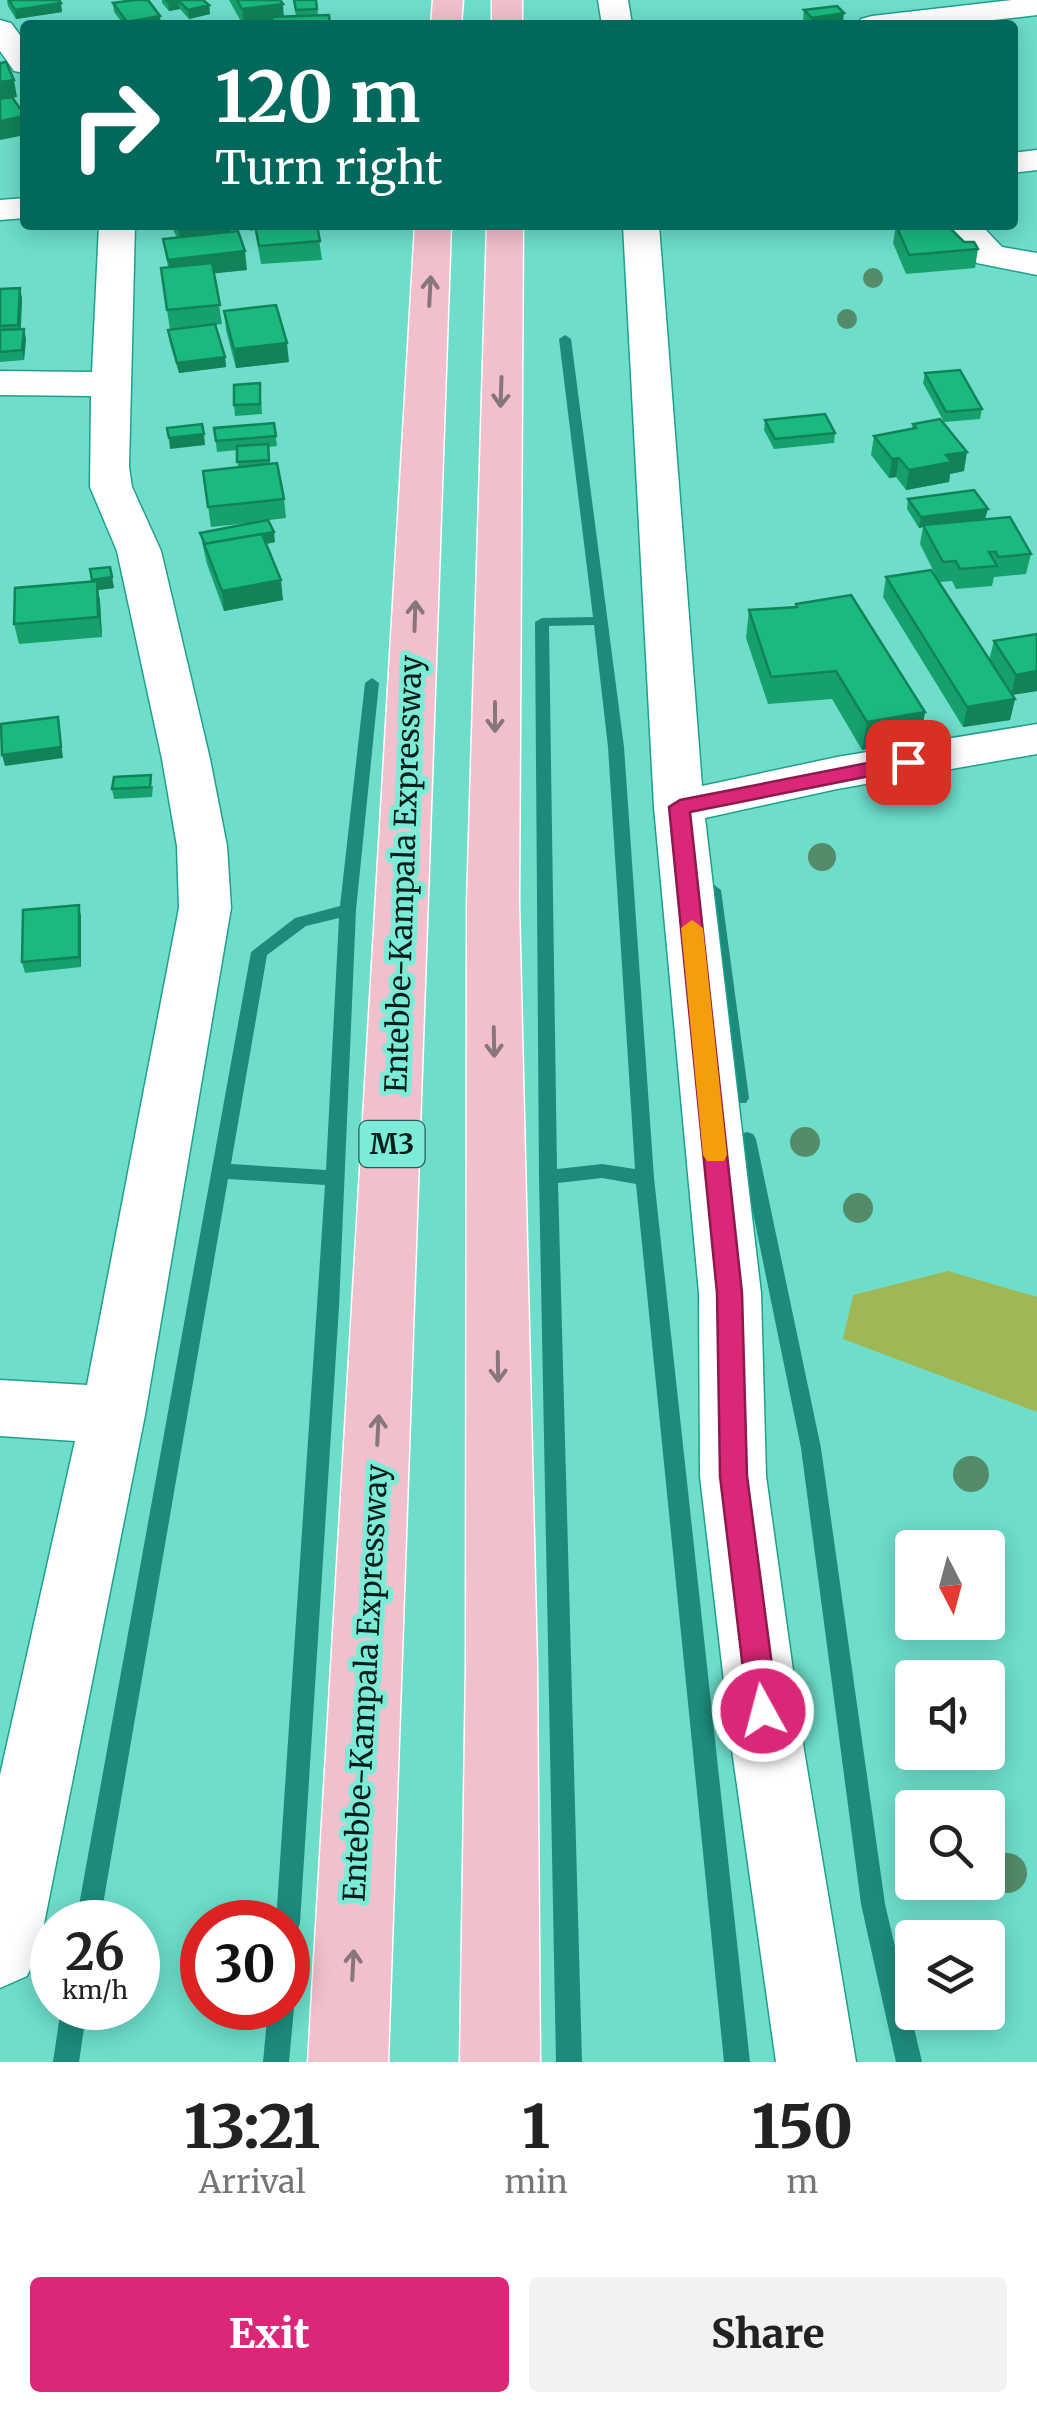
<!DOCTYPE html>
<html lang="en">
<head>
<meta charset="utf-8">
<style>
	:root { --surface:#fff; --page:#f2f2f2; --text:#222; --muted:#767676; --accent:#db2777 }
	body { margin:0; font-family:Merriweather,serif; background:var(--page); color:var(--text); height:100vh; display:flex; flex-direction:column; font-size:38px; white-space:nowrap }
	* { box-sizing:border-box; margin:0 }
	p { font-size:32px; color:var(--muted) }
	.icon { flex:none; width:55px; height:55px; fill:none; stroke:currentColor; stroke-width:2; stroke-linecap:round; stroke-linejoin:round }
	.map { position:relative; height:2062px; overflow:hidden }
	.sheet { display:flex; flex-direction:column; background:var(--surface); flex:1 }
	.sheet>* { flex:none }
	.hud { position:absolute; left:20px; top:20px; width:998px; height:210px; border-radius:10px; box-shadow:0 5px 25px #0003; background:#00695c; color:#fff; overflow:hidden }
	.needle { width:65px; rotate:174deg }
	.buttons { position:absolute; left:895px; top:1530px; display:grid; gap:20px }
	.buttons a { display:grid; place-items:center; width:110px; height:110px; border-radius:10px; background:var(--surface); box-shadow:0 5px 25px #0003; font-size:50px }
	.speed { position:absolute; left:30px; top:1900px; display:flex; gap:20px; font-size:50px; font-weight:700; text-align:center }
	.speed>* { display:grid; place-content:center; width:130px; height:130px; border-radius:50%; background:var(--surface); box-shadow:0 5px 25px #0003; line-height:1 }
	.speed small { font-size:25px; font-weight:400 }
	.speed .limit { border:15px solid #d22; background:#fff; color:#111 }
	.pin { position:absolute; display:grid; place-items:center; width:85px; height:85px; color:#fff; margin:-42px; border-radius:20px; box-shadow:0 5px 15px #0006 }
	.me { position:absolute; width:110px; margin:-55px; rotate:353deg; stroke-linejoin:round; filter:drop-shadow(0 0 8px #0008) }
	.turn { display:flex; align-items:center; gap:35px; height:210px; padding:0 30px; font-size:45px }
	.turn .icon { width:130px; height:130px; stroke-width:2.5 }
	.turn b { display:block; font-size:70px; line-height:85px }
	.eta { display:flex; justify-content:space-evenly; align-items:center; height:170px; text-align:center }
	.eta b { font-size:60px; font-weight:800; line-height:70px }
	.action { display:flex; gap:20px; margin-top:auto; padding:20px 30px }
	.action a { flex:1; height:115px; border-radius:10px; background:var(--accent); color:#fff; font-size:40px; font-weight:800; line-height:115px; text-align:center }
	.action a+a { background:var(--page); color:var(--text) }
	.map>svg:first-child { display:block }
</style>
</head>
<body>
<div class="map">
<svg width="1037" height="2062" viewBox="0 0 1037 2062">
	<rect width="100%" height="100%" fill="#6edecb"/>
	<polygon fill="#a0b755" points="948,1271 1037,1297 1037,1412 843,1339 853,1295"/>
	<g fill="none" stroke-linecap="round" stroke-linejoin="round">
		<g fill="#1d8b7c" fill-rule="evenodd">
			<path d="M565,335l6,4 53,408 30,431 96,884h-26l-88,-878 -34,-6 -44,5 24,879h-26l-17,-885 -4,-555 7,-4 51,-1 -34,-278zM594,625l14,122 27,422 -33,-5 -45,5 -8,-543z"/>
			<path d="M372,678l7,5 -23,227 -17,397 -39,616 -3,9 -9,3v-13h-12l49,-737 -97,-6 -128,743h-24l175,-970 44,-34 45,-12 25,-223zM339,918l-13,252 -95,-6 36,-209 39,-29z"/>
			<polygon points="713,884 721,890 749,1098 746,1103 734,1103 731,1098 705,890"/>
			<polygon points="747,1132 753,1134 756,1139 821,1448 885,1904 922,2062 896,2062 861,1904 801,1448 738,1139 741,1134"/>
			<polygon points="288,1998 294,2008 289,2062 263,2062 268,2008 288,2008"/>
			<polygon points="61,2008 87,2008 79,2062 53,2062"/>
		</g>
		<defs>
			<g id="street">
				<polygon points="598,0 628,0 632,25 602,25"/>
				<polygon points="1012,0 1037,0 1037,15 950,25 857,25 861,19 872,16"/>
				<polygon points="0,20 11,23 25,42 25,73 14,71 0,51"/>
				<polygon points="1037,150 1037,170 1012,173 1012,153"/>
				<polygon points="25,198 25,218 0,220 0,200"/>
				<polygon points="99,225 135,225 129,467 132,487 161,551 210,759 227,846 231,908 145,1415 39,1949 27,1976 0,1988 0,1775 75,1441 0,1436 0,1380 87,1385 179,908 177,846 162,759 117,551 90,487 91,396 0,395 0,371 92,372"/>
				<polygon points="623,225 659,225 702,786 837,757 1037,724 1037,754 837,789 705,818 761,1293 766,1476 804,1750 856,2062 776,2062 732,1750 700,1476 699,1293 654,807"/>
				<polygon points="944,225 981,225 1002,247 1037,253 1037,275 977,263"/>
			</g>
			<g id="highway">
				<polygon points="433,0 463,0 461,25 431,25"/>
				<rect x="492" y="0" width="30" height="25"/>
				<polygon points="415,225 451,225 388,2062 308,2062"/>
				<polygon points="487,225 523,225 519,903 537,1664 540,2062 460,2062 466,1664 467,903"/>
			</g>
		</defs>
		<use href="#street" stroke="#209f8d" stroke-width="3"/>
		<use href="#highway" stroke="#fff" stroke-width="3"/>
		<use href="#street" fill="#fff" fill-rule="evenodd"/>
		<use href="#highway" fill="#f2bfcc" fill-rule="evenodd"/>
	</g>
	<g fill="#548c69">
		<circle cx="873" cy="278" r="10"/>
		<circle cx="847" cy="319" r="10"/>
		<circle cx="822" cy="857" r="14"/>
		<circle cx="805" cy="1142" r="15"/>
		<circle cx="858" cy="1208" r="15"/>
		<circle cx="971" cy="1474" r="18"/>
		<circle cx="1007" cy="1873" r="20"/>
	</g>
	<g fill="#16a06c">
		<polygon points="7,0 59,0 62,12 16,19 8,6"/>
		<polygon points="162,0 203,0 209,5 210,14 189,19 180,9 169,11 162,3"/>
		<polygon points="229,0 280,0 284,17 296,16 293,0 316,0 318,15 272,23 243,25"/>
		<polygon points="113,3 161,25 124,25 114,12"/>
		<polygon points="804,10 843,22 809,25 803,19"/>
		<polygon points="171,225 230,225 231,232 247,270 214,273 222,324 215,325 225,357 226,367 179,373 169,340 168,330 170,330 161,268 168,267 163,239 177,238"/>
		<polygon points="246,225 317,225 322,260 261,264 255,230 250,231"/>
		<polygon points="896,225 949,225 948,227 964,242 978,249 975,268 906,274 893,243"/>
		<polygon points="0,289 22,298 21,329 26,339 24,360 0,362"/>
		<polygon points="224,311 289,362 236,368 226,330"/>
		<polygon points="925,373 982,409 980,419 944,422 923,383"/>
		<polygon points="260,383 262,414 235,416 234,405"/>
		<polygon points="765,420 835,433 834,443 774,449 764,430"/>
		<polygon points="274,423 277,446 269,447 270,464 284,499 286,518 269,520 275,542 266,544 283,600 224,611 207,564 200,533 258,522 211,527 203,471 238,468 237,450 217,452 214,428"/>
		<polygon points="913,424 964,471 950,474 949,482 906,490 896,477 889,478 871,455 874,436 912,429"/>
		<polygon points="908,499 985,519 1031,554 1026,574 994,577 992,586 956,589 952,581 939,582 920,544 923,527 919,528 907,509"/>
		<polygon points="110,567 114,588 98,590 100,601 102,637 19,644 14,624 92,582"/>
		<polygon points="886,577 989,660 994,641 1037,634 1037,691 1012,695 1015,699 1010,720 963,727 883,597"/>
		<polygon points="796,604 925,712 920,739 862,750 832,699 768,704 746,638 749,610 795,607"/>
		<polygon points="153,786 152,797 114,799 112,789"/>
		<polygon points="81,916 81,967 25,973 22,962"/>
	</g>
	<g fill="#128258">
		<polygon points="178,0 180,9 169,11 168,2"/>
		<polygon points="61,3 62,12 16,19 15,10"/>
		<polygon points="283,4 284,21 244,25 242,9"/>
		<polygon points="209,5 210,14 189,19 188,10"/>
		<polygon points="844,13 843,22 811,25 812,18"/>
		<polygon points="160,16 161,25 127,25 127,22"/>
		<polygon points="14,80 17,97 0,100 0,82"/>
		<polygon points="25,116 25,135 0,140 0,121"/>
		<polygon points="187,225 230,225 232,237 181,245 178,226"/>
		<polygon points="245,251 247,270 171,278 168,260"/>
		<polygon points="20,288 22,298 20,335 18,325"/>
		<polygon points="24,329 26,339 24,360 22,350"/>
		<polygon points="287,343 289,362 236,368 234,349"/>
		<polygon points="225,357 226,367 179,373 177,363"/>
		<polygon points="204,434 205,445 170,449 169,438"/>
		<polygon points="967,452 964,471 950,474 949,482 906,490 909,470 946,455"/>
		<polygon points="899,458 896,477 889,478 892,459"/>
		<polygon points="988,509 985,519 923,525 923,527 919,528 921,517"/>
		<polygon points="274,532 275,542 208,556 205,546"/>
		<polygon points="112,577 114,588 98,590 100,601 102,637 92,580"/>
		<polygon points="281,580 283,600 224,611 222,591"/>
		<polygon points="1037,671 1037,691 1011,695 1016,675"/>
		<polygon points="1015,699 1010,720 963,727 967,707"/>
		<polygon points="925,712 920,739 862,750 867,722"/>
		<polygon points="58,717 63,758 5,766 2,755"/>
		<polygon points="79,905 81,916 81,967 79,957"/>
	</g>
	<g fill="#1aba7e" stroke="#128258" stroke-width="2.5">
		<polygon points="9,0 59,0 61,3 15,10"/>
		<polygon points="134,0 148,0 160,16 127,22 113,3"/>
		<polygon points="166,0 203,0 209,5 188,10 178,0 168,2"/>
		<polygon points="237,0 280,0 283,4 242,9"/>
		<polygon points="294,0 316,0 317,9 296,10"/>
		<polygon points="837,6 844,13 812,18 804,10"/>
		<polygon points="329,15 330,25 272,25 272,17"/>
		<polygon points="6,62 14,80 0,82 0,63"/>
		<polygon points="12,97 25,116 0,121 0,99"/>
		<polygon points="255,225 317,225 320,241 259,246"/>
		<polygon points="896,225 947,225 964,242 974,242 978,249 909,255"/>
		<polygon points="238,231 245,251 168,260 163,239"/>
		<polygon points="212,263 220,305 167,310 161,268"/>
		<polygon points="20,288 18,325 0,326 0,289"/>
		<polygon points="276,305 287,343 234,349 224,311"/>
		<polygon points="215,324 225,357 177,363 168,330"/>
		<polygon points="24,329 22,350 0,352 0,330"/>
		<polygon points="960,370 982,409 946,412 925,373"/>
		<polygon points="260,383 260,404 234,405 234,385"/>
		<polygon points="825,414 835,433 775,439 765,420"/>
		<polygon points="940,419 967,452 946,455 952,462 909,470 899,458 892,459 874,436 916,428 913,424"/>
		<polygon points="274,423 276,436 216,441 214,428"/>
		<polygon points="202,424 204,434 169,438 167,428"/>
		<polygon points="268,444 269,460 237,462 237,446"/>
		<polygon points="277,463 284,499 208,507 203,471"/>
		<polygon points="974,490 988,509 921,517 908,499"/>
		<polygon points="1010,517 1031,554 998,557 996,552 989,552 997,566 960,569 956,561 943,562 923,525"/>
		<polygon points="268,520 274,532 205,544 200,533"/>
		<polygon points="262,534 281,580 222,591 204,544"/>
		<polygon points="110,567 112,577 92,580 90,569"/>
		<polygon points="931,570 1015,699 967,707 886,577"/>
		<polygon points="97,581 98,617 14,624 15,588"/>
		<polygon points="851,595 925,712 867,722 836,671 771,677 749,610 797,607 796,604"/>
		<polygon points="1037,634 1037,671 1016,675 994,641"/>
		<polygon points="58,717 61,747 2,755 1,724"/>
		<polygon points="151,775 150,787 112,789 114,777"/>
		<polygon points="79,905 79,957 22,962 23,910"/>
	</g>
	<defs><path id="oneway-shaft" d="M-6 0H5M1.5-3L5.5 0L1.5 3" fill="none" stroke-width="1.6" stroke-linecap="round" stroke-linejoin="round" transform="scale(2.5)"/></defs>
	<g stroke="#87777c">
		<use href="#oneway-shaft" transform="translate(430 291) rotate(-87)"/>
		<use href="#oneway-shaft" transform="translate(501 392) rotate(92)"/>
		<use href="#oneway-shaft" transform="translate(415 616) rotate(-88)"/>
		<use href="#oneway-shaft" transform="translate(495 717) rotate(90)"/>
		<use href="#oneway-shaft" transform="translate(494 1042) rotate(89)"/>
		<use href="#oneway-shaft" transform="translate(498 1367) rotate(89)"/>
		<use href="#oneway-shaft" transform="translate(378 1430) rotate(-87)"/>
		<use href="#oneway-shaft" transform="translate(353 1965) rotate(-87)"/>
	</g>
	<polygon fill="#db2777" stroke="#8e194d" stroke-width="2.5" points="908,755 915,757 915,767 690,812 742,1293 747,1476 778,1711 774,1721 763,1726 752,1721 748,1711 720,1476 717,1293 669,807 680,800"/>
	<polygon fill="#f59e0b" points="692,920 703,928 727,1155 724,1161 707,1161 703,1155 681,928"/>
	<g text-anchor="middle" stroke-width="10" stroke-linejoin="round" paint-order="stroke">
		<rect fill="#7cecd8" stroke="#295c53" stroke-width="2.5" x="359.5" y="1121" width="65" height="46" rx="8"/>
		<g font-size="28" font-weight="bold" fill="#051e1a">
			<text x="392" y="1154">M3</text>
		</g>
		<g font-size="30" fill="#051e1a" stroke="#7cecd8">
			<text transform="translate(404 874) rotate(-88)" y="10">Entebbe-Kampala Expressway</text>
			<text transform="translate(366 1683) rotate(-87)" y="10">Entebbe-Kampala Expressway</text>
		</g>
	</g>
</svg>
<div class="buttons">
<a><svg class="needle" viewBox="-14 -14 28 28"><path d="M0-13l5 13h-10z" fill="#e53935"/><path d="M0 13l5-13h-10z" fill="#767676"/></svg></a>
<a><svg class="icon" aria-label="sound" viewBox="0 0 24 24"><path d="M4 9h4l5-4v14l-5-4H4zM17 9q2 3 0 6"/></svg></a>
<a><svg class="icon" aria-label="search" viewBox="0 0 24 24"><circle cx="10" cy="10" r="6"/><path d="M15 15l6 6"/></svg></a>
<a><svg class="icon" aria-label="layers" viewBox="0 0 24 24"><path d="M12 4l9 5-9 5-9-5zM3 14l9 5 9-5"/></svg></a>
</div>
<div class="speed"><div>26<small>km/h</small></div><div class="limit">30</div></div>
<div class="pin" style="left:908px;top:762px;background:#d93025"><svg class="icon" aria-label="arrive" viewBox="0 0 24 24"><path d="M6 21V4h12l-3 4 3 4H6"/></svg></div>
<svg class="me" style="left:763px;top:1711px" viewBox="-20 -20 40 40"><circle r="17" fill="#db2777" stroke="#fff" stroke-width="3"/><path d="M0-11L8 9 0 5-8 9z" fill="#fff"/></svg>
<div class="hud">
<div class="turn"><svg class="icon" aria-label="right" viewBox="0 0 24 24"><path d="M7 20v-9h11M14 6l5 5-5 5"/></svg><div><b>120 m</b>Turn right</div></div>
</div>
</div>
<section class="sheet">
<div class="eta">
<div><b>13:21</b><p>Arrival</p></div>
<div><b>1</b><p>min</p></div>
<div><b>150</b><p>m</p></div>
</div>
<div class="action"><a>Exit</a><a>Share</a></div>
</section>
</body>
</html>
